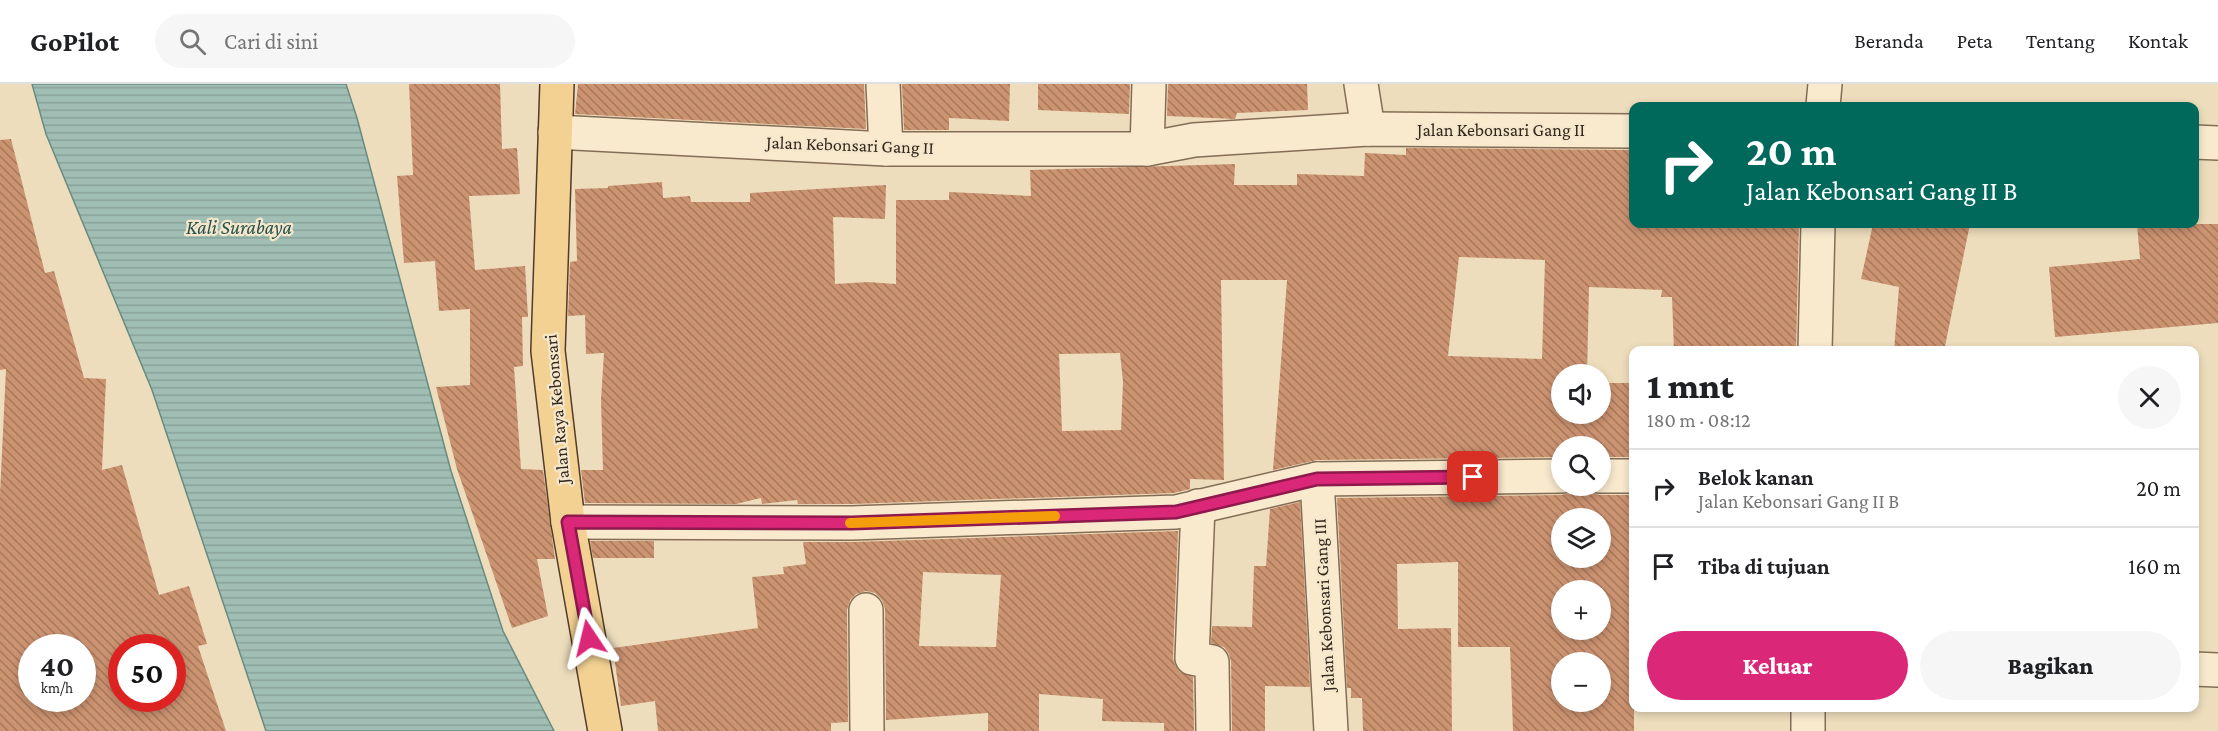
<!DOCTYPE html>
<html lang="id">
<head>
<meta charset="utf-8">
<style>
	:root { --surface:#fff; --page:#f6f6f6; --text:#202124; --muted:#757577; --line:#e0e0e0; --accent:#db2777 }
	body { margin:0; font-family:"Crimson Pro",serif; background:var(--page); color:var(--text); height:100vh; display:flex; flex-direction:column; font-size:22px; white-space:nowrap }
	* { box-sizing:border-box; margin:0 }
	p { font-size:20px; color:var(--muted) }
	.icon { flex:none; width:33px; height:33px; fill:none; stroke:currentColor; stroke-width:2; stroke-linecap:round; stroke-linejoin:round }
	.map { position:relative; flex:1; overflow:hidden }
	.drawer { position:absolute; left:1629px; top:262px; width:570px; height:366px; display:flex; flex-direction:column; background:var(--surface); border-radius:12px; box-shadow:0 3px 9px #0003 }
	.drawer>* { flex:none }
	.top-card { position:absolute; left:1629px; top:18px; width:570px; height:126px; border-radius:12px; box-shadow:0 3px 9px #0003; background:#00695c; color:#fff; overflow:hidden }
	.fabs { position:absolute; left:1551px; top:280px; display:grid; gap:12px }
	.fabs a { display:grid; place-items:center; width:60px; height:60px; border-radius:50%; background:var(--surface); box-shadow:0 3px 9px #0003; font-size:30px }
	.speed { position:absolute; left:18px; top:550px; display:flex; gap:12px; font-size:30px; font-weight:700; text-align:center }
	.speed>* { display:grid; place-content:center; width:78px; height:78px; border-radius:50%; background:var(--surface); box-shadow:0 3px 9px #0003; line-height:1 }
	.speed small { font-size:15px; font-weight:400 }
	.speed .limit { border:9px solid #d22; background:#fff; color:#111 }
	.pin { position:absolute; display:grid; place-items:center; width:51px; height:51px; color:#fff; margin:-26px; border-radius:12px; box-shadow:0 3px 9px #0006 }
	.me { position:absolute; width:66px; margin:-33px; rotate:350deg; stroke-linejoin:round; filter:drop-shadow(0 0 4px #0008) }
	.turn { display:flex; align-items:center; gap:21px; height:126px; padding:0 18px; font-size:27px }
	.turn .icon { width:78px; height:78px; stroke-width:2.5 }
	.turn b { display:block; font-size:42px; line-height:51px }
	.round { display:grid; place-items:center; flex:none; width:63px; height:63px; border-radius:32px; background:var(--page) }
	.overview { display:flex; align-items:center; justify-content:space-between; height:102px; padding:0 18px }
	h1 { font-size:36px; font-weight:800; line-height:45px }
	.primary-button { display:flex; gap:12px; margin-top:auto; padding:12px 18px }
	.primary-button a { flex:1; height:69px; border-radius:36px; background:var(--accent); color:#fff; font-size:24px; font-weight:800; line-height:69px; text-align:center }
	.primary-button a+a { background:var(--page); color:var(--text) }
	ul { padding:0; list-style:none }
	li { display:flex; align-items:center; gap:18px; height:78px; padding:0 18px; border-top:2px solid var(--line) }
	li div { flex:1 }
	li b { display:block; font-size:22px }
	li em { font-style:normal }
	header { display:flex; align-items:center; gap:36px; box-sizing:border-box; height:84px; padding:0 30px; background:var(--surface); border-bottom:2px solid var(--line) }
	header strong { font-size:28px }
	nav { display:flex; gap:33px; margin-inline-start:auto; font-size:21px }
	.search { width:420px; height:54px; background:var(--page); display:flex; align-items:center; gap:15px; box-sizing:border-box; padding:0 21px; border-radius:33px; color:var(--muted); font-size:22px }
	.map>svg:first-child { display:block }
</style>
</head>
<body>
<header>
<strong>GoPilot</strong>
<div class="search"><svg class="icon" aria-label="search" viewBox="0 0 24 24"><circle cx="10" cy="10" r="6"/><path d="M15 15l6 6"/></svg>Cari di sini</div>
<nav><a>Beranda</a><a>Peta</a><a>Tentang</a><a>Kontak</a></nav>
</header>
<div class="map">
<svg width="2218" height="647" viewBox="0 0 2218 647">
	<defs>
		<pattern id="water-rules" width="6" height="5" patternUnits="userSpaceOnUse" patternTransform="scale(1.5)"><rect width="6" height="5" fill="#a0beb4"/><path d="M0 2.5h6" fill="none" stroke="#8aa39a"/></pattern>
		<pattern id="building-back-hatch" width="6" height="6" patternUnits="userSpaceOnUse" patternTransform="scale(1.5)"><rect width="6" height="6" fill="#cc9371"/><path d="M-1 5l2 2M0 0l6 6M5-1l2 2" fill="none" stroke="#a6785c"/></pattern>
	</defs>
	<rect width="100%" height="100%" fill="#edddbc"/>
	<polygon fill="url(#water-rules)" stroke="#688b81" stroke-width="1.5" points="32,0 346,0 357,34 451,387 503,547 554,647 266,647 152,306 46,50"/>
	<g fill="url(#building-back-hatch)" fill-rule="evenodd">
		<polygon points="409,0 500,0 502,65 517,64 520,110 469,112 475,186 525,182 528,233 522,233 523,282 514,283 521,385 543,386 555,475 537,475 548,532 512,544 457,385 436,303 470,301 470,225 439,227 435,177 404,179 397,92 413,91"/>
		<polygon points="578,0 864,0 866,45 575,30"/>
		<polygon points="902,0 1010,0 1009,37 949,34 949,46 904,46"/>
		<polygon points="1038,0 1130,0 1129,30 1038,26"/>
		<polygon points="1168,0 1307,0 1308,26 1237,29 1235,35 1167,32"/>
		<path d="M11,55l34,134 9,-2 30,107 22,1 -4,91 20,-5 37,130 30,-9 18,58 -9,2 28,85h-226v-237l6,-125 -6,1v-230zM32,564h50v51h-50zM122,564h50v51h-50z"/>
		<path d="M1406,64l228,2v74h165l-3,127h-122l-2,-54h-11l1,-7 -73,-3 -2,88h-25v39h38v-31h34v74h-34v-10h-38v10l-245,3 -44,10 14,-190h-66l3,200 -34,-1v10l-16,4 -322,11h-54l-1,-4 -35,4 -1,-6 -25,6 -151,-1 -4,-33h22l-2,-70 3,-47 -18,1 -1,-39 -17,1 2,-54 7,-1 -2,-72 33,-1v-2l54,-4 1,16 27,-2 1,6h59v-9l136,-8 -1,34 -52,-2 2,67 33,-2 28,2v-84h53v-8l82,4 -1,-26 205,-6 -1,21h63v-11l67,2 1,-23 41,2zM1459,173l86,3 -3,99 -94,-3zM1120,269l3,29 -2,48 -59,1 -3,-77z"/>
		<polygon points="1873,140 1970,140 1944,267 1894,267 1899,203 1861,195"/>
		<polygon points="2137,140 2218,140 2218,239 2055,253 2049,183 2140,175"/>
		<path d="M1578,402h6l7,6 8,3h35v236h-121l-3,-84h-52v-85l-61,2 1,65 53,-1 1,103h-89l-1,-33h-11v-10h-4l-10,-190 225,-3 9,-3zM1562,435h38v39h-38zM1562,507h38v39h-38zM1562,579h38v39h-38z"/>
		<polygon points="1300,418 1310,603 1265,602 1265,647 1232,647 1231,577 1229,570 1224,563 1211,559 1212,542 1252,543 1254,482 1266,482 1270,425"/>
		<path d="M1178,447l-5,127 2,7 5,7 13,5 1,54h-30v-8l-62,-2 1,-22 -64,-5v37h-51v-18l-102,7 -1,-111 -3,-9 -7,-7 -9,-2 -10,3 -6,6 -3,10 1,112 -17,1v8h-173l-3,-30 -34,5 -8,-58 145,-20 -6,-51 32,-3 -1,-7 23,-3 -3,-22h50zM923,488l78,3 -5,72 -77,-1z"/>
		<polygon points="590,457 654,457 654,474 593,474"/>
	</g>
	<g fill="none" stroke-linecap="round" stroke-linejoin="round">
		<defs>
			<g id="minor">
				<polyline points="883,0 886,65"/>
				<polyline points="1361,0 1368,45"/>
				<polyline points="1823,22 1825,0"/>
				<polyline points="555,48 886,65 1147,65 1194,56 1368,45 1634,47"/>
				<polyline points="2194,58 2218,59"/>
				<polyline points="1147,65 1149,0"/>
				<polyline points="1815,267 1818,140"/>
				<polyline points="1600,392 1634,392"/>
				<polyline points="1317,395 1331,647"/>
				<polyline points="1198,422 1192,574 1212,578 1213,647"/>
				<polyline points="568,438 852,439 1176,428 1317,395 1562,392"/>
				<polyline points="866,526 867,647"/>
				<polyline points="2194,585 2218,586"/>
				<polyline points="1808,647 1808,624"/>
			</g>
			<polyline id="major" points="557,0 548,267 568,438 605,647"/>
		</defs>
		<use href="#minor" stroke="#846d56" stroke-width="36"/>
		<use href="#major" stroke="#523b2a" stroke-width="36"/>
		<use href="#minor" stroke="#f9eace" stroke-width="33"/>
		<use href="#major" stroke="#f2d192" stroke-width="33"/>
	</g>
	<g fill="none" stroke-linecap="round" stroke-linejoin="round">
		<defs>
			<polyline id="route" points="589,554 568,438 852,439 1176,428 1317,395 1473,393"/>
		</defs>
		<use href="#route" stroke="#8e194d" stroke-width="15"/>
		<use href="#route" stroke="#db2777" stroke-width="10"/>
		<polyline stroke="#f59e0b" stroke-width="10" points="850,439 1055,432"/>
	</g>
	<g text-anchor="middle" stroke-width="4.5" stroke-linejoin="round" paint-order="stroke">
		<g font-size="18" fill="#33261b" stroke="#f5e7cb">
			<text x="1501" y="52">Jalan Kebonsari Gang II</text>
			<text transform="translate(850 61) rotate(2)" y="6">Jalan Kebonsari Gang II</text>
			<text transform="translate(557 325) rotate(-95)" y="6">Jalan Raya Kebonsari</text>
			<text transform="translate(1324 521) rotate(-93)" y="6">Jalan Kebonsari Gang III</text>
		</g>
		<g font-size="20" font-style="italic" fill="#29534f" stroke="#f5e7cb">
			<text x="239" y="150">Kali Surabaya</text>
		</g>
	</g>
</svg>
<div class="fabs">
<a><svg class="icon" aria-label="sound" viewBox="0 0 24 24"><path d="M4 9h4l5-4v14l-5-4H4zM17 9q2 3 0 6"/></svg></a>
<a><svg class="icon" aria-label="search" viewBox="0 0 24 24"><circle cx="10" cy="10" r="6"/><path d="M15 15l6 6"/></svg></a>
<a><svg class="icon" aria-label="layers" viewBox="0 0 24 24"><path d="M12 4l9 5-9 5-9-5zM3 14l9 5 9-5"/></svg></a>
<a>+</a>
<a>−</a>
</div>
<div class="speed"><div>40<small>km/h</small></div><div class="limit">50</div></div>
<div class="pin" style="left:1473px;top:393px;background:#d93025"><svg class="icon" aria-label="arrive" viewBox="0 0 24 24"><path d="M6 21V4h12l-3 4 3 4H6"/></svg></div>
<svg class="me" style="left:589px;top:554px" viewBox="-20 -20 40 40"><path d="M0-17L14 15 0 8-14 15z" fill="#db2777" stroke="#fff" stroke-width="4"/></svg>
<div class="top-card">
<div class="turn"><svg class="icon" aria-label="right" viewBox="0 0 24 24"><path d="M7 20v-9h11M14 6l5 5-5 5"/></svg><div><b>20 m</b>Jalan Kebonsari Gang II B</div></div>
</div>
<section class="drawer">
<div class="overview"><div><h1>1 mnt</h1><p>180 m · 08:12</p></div><a class="round"><svg class="icon" aria-label="close" viewBox="0 0 24 24"><path d="M6 6l12 12M18 6L6 18"/></svg></a></div>
<ul>
<li><svg class="icon" aria-label="right" viewBox="0 0 24 24"><path d="M7 20v-9h11M14 6l5 5-5 5"/></svg><div><b>Belok kanan</b><p>Jalan Kebonsari Gang II B</p></div><em>20 m</em></li>
<li><svg class="icon" aria-label="arrive" viewBox="0 0 24 24"><path d="M6 21V4h12l-3 4 3 4H6"/></svg><div><b>Tiba di tujuan</b></div><em>160 m</em></li>
</ul>
<div class="primary-button"><a>Keluar</a><a>Bagikan</a></div>
</section>
</div>
</body>
</html>
